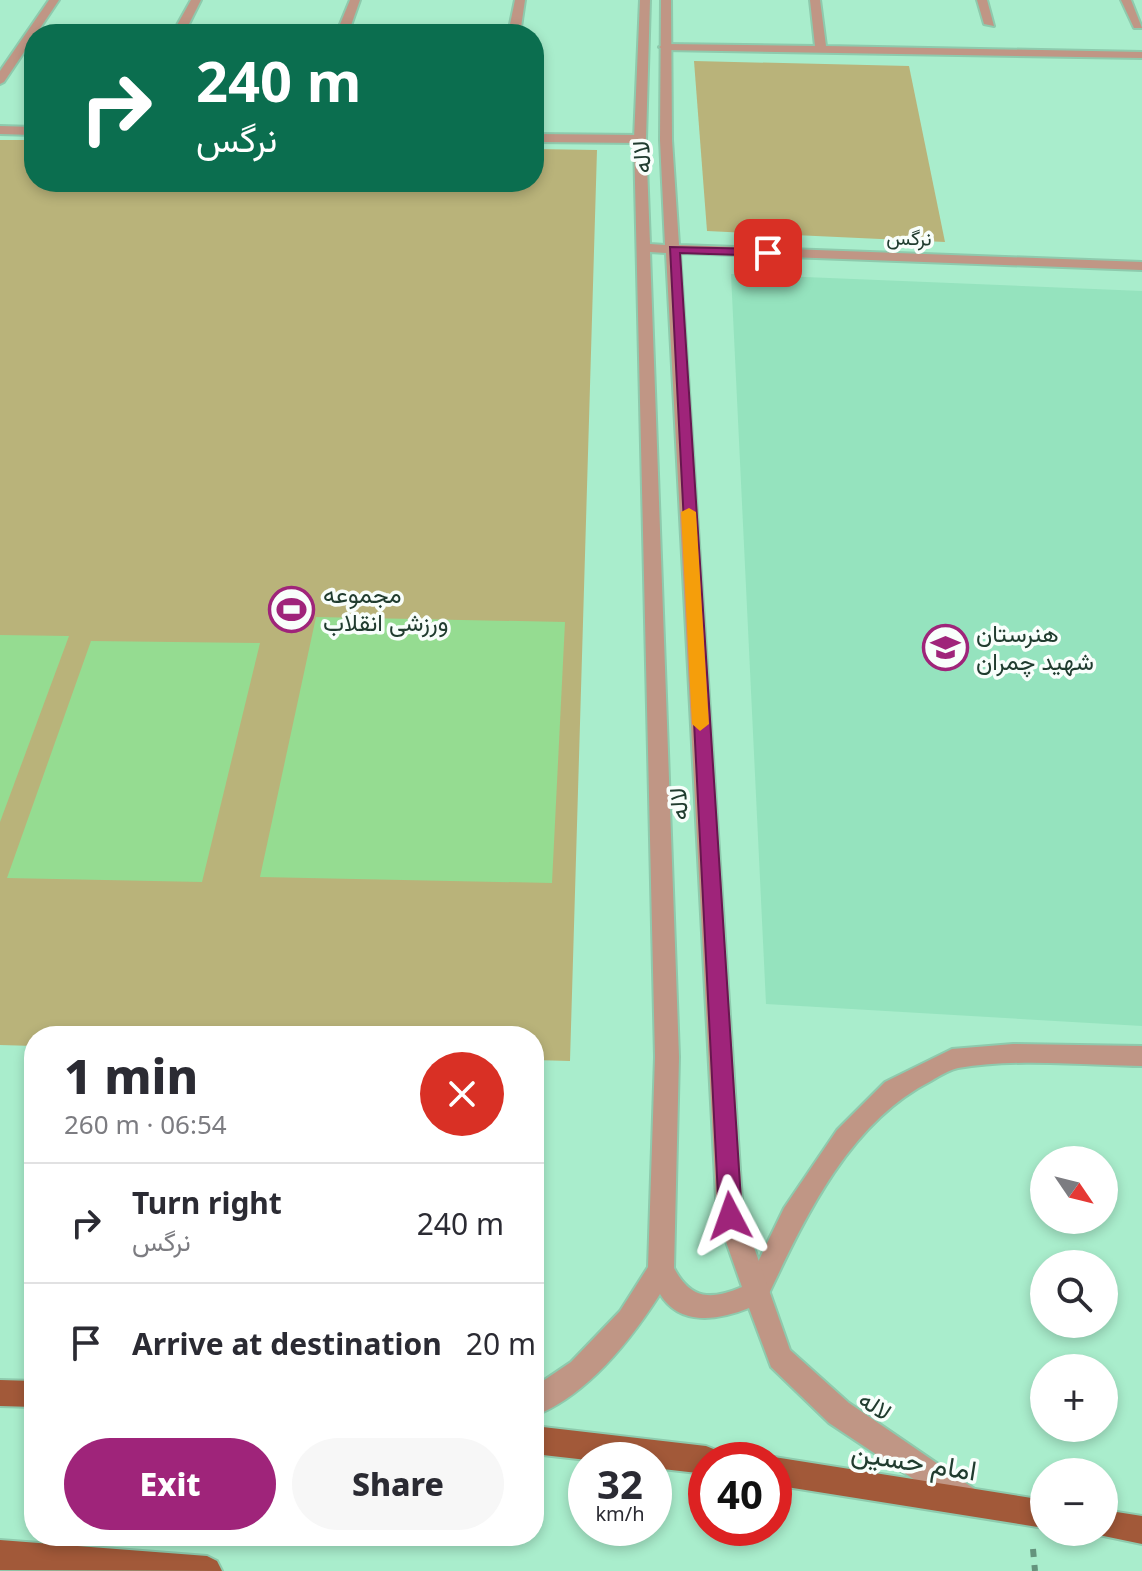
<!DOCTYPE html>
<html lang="en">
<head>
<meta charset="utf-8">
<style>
	:root { --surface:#fff; --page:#f7f7f7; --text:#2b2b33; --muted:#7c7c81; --line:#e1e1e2; --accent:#9f247a }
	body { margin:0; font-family:"Noto Sans",Vazirmatn,sans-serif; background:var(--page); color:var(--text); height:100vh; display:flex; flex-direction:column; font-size:30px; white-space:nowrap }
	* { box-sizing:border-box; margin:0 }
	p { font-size:26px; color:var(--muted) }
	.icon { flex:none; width:44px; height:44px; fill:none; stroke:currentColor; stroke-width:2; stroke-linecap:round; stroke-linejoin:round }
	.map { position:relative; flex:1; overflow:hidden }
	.details { position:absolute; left:24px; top:1026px; width:520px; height:520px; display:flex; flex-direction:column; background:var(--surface); border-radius:32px; box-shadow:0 4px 12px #0003 }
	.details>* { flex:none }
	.guide { position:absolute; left:24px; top:24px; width:520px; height:168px; border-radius:32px; box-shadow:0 4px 12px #0003; background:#0b6e4f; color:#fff; overflow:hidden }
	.needle { width:52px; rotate:125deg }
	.tools { position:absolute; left:1030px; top:1146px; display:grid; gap:16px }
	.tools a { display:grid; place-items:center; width:88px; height:88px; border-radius:50%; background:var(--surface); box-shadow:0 4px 12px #0003; font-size:40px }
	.speed { position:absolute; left:568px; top:1442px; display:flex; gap:16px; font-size:40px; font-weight:700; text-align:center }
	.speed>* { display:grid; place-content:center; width:104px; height:104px; border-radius:50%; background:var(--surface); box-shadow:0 4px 12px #0003; line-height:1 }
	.speed small { font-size:20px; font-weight:400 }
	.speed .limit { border:12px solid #d22; background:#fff; color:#111 }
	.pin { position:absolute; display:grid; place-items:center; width:68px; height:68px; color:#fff; margin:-34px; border-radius:16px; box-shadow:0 4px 12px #0006 }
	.me { position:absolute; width:88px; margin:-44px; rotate:356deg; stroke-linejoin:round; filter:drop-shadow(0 0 6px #0008) }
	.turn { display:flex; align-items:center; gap:28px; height:168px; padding:0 40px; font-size:36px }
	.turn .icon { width:104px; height:104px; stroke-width:2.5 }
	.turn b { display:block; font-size:56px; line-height:68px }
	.round { display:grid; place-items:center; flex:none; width:84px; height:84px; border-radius:42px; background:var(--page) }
	.summary { display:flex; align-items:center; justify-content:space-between; height:136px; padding:0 40px }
	h1 { font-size:48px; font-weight:800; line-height:60px }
	.cta { display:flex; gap:16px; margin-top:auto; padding:16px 40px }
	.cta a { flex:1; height:92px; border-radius:48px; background:var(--accent); color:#fff; font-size:32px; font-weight:800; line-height:92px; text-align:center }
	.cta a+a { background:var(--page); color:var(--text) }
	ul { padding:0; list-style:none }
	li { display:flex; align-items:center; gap:24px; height:120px; padding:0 40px; border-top:2px solid var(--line) }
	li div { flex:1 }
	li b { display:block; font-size:30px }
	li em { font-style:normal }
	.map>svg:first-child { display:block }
</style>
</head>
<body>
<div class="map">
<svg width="1142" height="1571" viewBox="0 0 1142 1571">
	<rect width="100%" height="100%" fill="#a9edcc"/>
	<polygon fill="#95e3be" points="731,274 1142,291 1142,1026 766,1004"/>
	<g fill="#b9b37a">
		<polygon points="694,61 909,66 945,242 707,231"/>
		<polygon points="0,140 34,140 34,182 534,182 534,149 597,150 570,1061 534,1060 534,1036 34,1036 34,1046 0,1045"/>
	</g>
	<g fill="#95dc91">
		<polygon points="316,617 565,622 552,883 260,877"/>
		<polygon points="0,635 69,636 0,822"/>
		<polygon points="91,641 260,643 202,882 7,878"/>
	</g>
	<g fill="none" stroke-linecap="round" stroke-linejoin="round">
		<defs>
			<polygon id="service" points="977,0 987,0 994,26 984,24"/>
			<g id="minor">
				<polygon points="49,0 59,0 4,82 0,84 0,71"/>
				<polygon points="191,0 201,0 184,34 172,34"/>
				<polygon points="350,0 360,0 348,34 336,34"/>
				<polygon points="515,0 525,0 520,34 508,34"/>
				<polygon points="810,0 820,0 826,46 1142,52 1142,58 665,50 659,47 665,44 815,46"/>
				<polygon points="1121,0 1131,0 1142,28 1134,28"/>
				<polygon points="0,126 34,127 34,135 0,134"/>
				<polygon points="534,134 640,135 646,139 640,143 534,142"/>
				<path d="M1013,1044l129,2v20c-60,-1 -124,-8 -184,2 -9,2 -19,8 -27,13 -84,43 -127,139 -166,221l-9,3 -9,-3 -4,-9 41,-85 53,-78 48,-48 67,-33z"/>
			</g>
			<path id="tertiary" d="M640,0h10l-4,139 4,105 15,1 -5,-105 1,-140h10l1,140 7,105 463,17v8l-462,-17 63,963 47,134 59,53 127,87 4,10 -4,10 -10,4 -137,-91 -58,-56 -22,-59c-30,12 -69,19 -89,-14 -30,47 -72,101 -126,122v-29l37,-25 49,-51 28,-44 7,-210 -21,-918zM650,252l16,1 51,963 25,71c-31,13 -51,13 -68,-19l5,-211z"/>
			<g id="primary">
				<polygon points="0,1380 34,1381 34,1407 0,1406"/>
				<polygon points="534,1426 706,1446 716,1450 720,1460 706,1460 706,1474 654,1468 654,1460 587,1460 534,1454"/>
				<polygon points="774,1457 1044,1500 1044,1528 774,1485 774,1460 767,1460"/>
				<polygon points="1104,1510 1142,1516 1142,1544 1094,1534 1104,1532"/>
				<polygon points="0,1540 207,1556 217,1561 222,1571 0,1570"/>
			</g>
		</defs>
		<use href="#service" stroke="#8ecaad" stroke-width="4"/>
		<use href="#minor" stroke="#8ecaad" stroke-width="4"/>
		<use href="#tertiary" stroke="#8ecaad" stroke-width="4"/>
		<use href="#primary" stroke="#8ecaad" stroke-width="4"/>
		<polyline stroke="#64947d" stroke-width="6" stroke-dasharray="8 8" stroke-linecap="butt" points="1033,1549 1035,1571"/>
		<use href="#service" fill="#c09685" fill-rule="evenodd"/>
		<use href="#minor" fill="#c09685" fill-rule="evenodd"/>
		<use href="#tertiary" fill="#c09685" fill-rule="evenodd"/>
		<use href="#primary" fill="#a25939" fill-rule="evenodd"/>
	</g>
	<polygon fill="#9f247a" stroke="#67174f" stroke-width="2" points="670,247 768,249 774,253 768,256 680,253 742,1216 738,1223 730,1226 722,1223 719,1216"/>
	<polygon fill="#f59e0b" points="689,508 696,512 709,724 700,731 692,724 681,512"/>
	<defs>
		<symbol id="stadium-ring" viewBox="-11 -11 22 22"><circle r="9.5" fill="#f8fefb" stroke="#9f247a" stroke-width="1.5"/><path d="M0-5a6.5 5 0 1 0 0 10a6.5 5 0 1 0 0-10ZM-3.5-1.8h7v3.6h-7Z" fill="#9f247a"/></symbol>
		<symbol id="school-ring" viewBox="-11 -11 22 22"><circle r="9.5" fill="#f8fefb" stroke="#9f247a" stroke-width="1.5"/><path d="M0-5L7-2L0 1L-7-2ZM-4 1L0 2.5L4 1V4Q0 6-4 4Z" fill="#9f247a"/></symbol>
	</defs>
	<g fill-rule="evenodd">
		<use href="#stadium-ring" x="266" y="584" width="51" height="51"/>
		<use href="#school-ring" x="920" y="622" width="51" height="51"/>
	</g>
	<g text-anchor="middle" stroke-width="7" stroke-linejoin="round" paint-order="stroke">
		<g font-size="20" fill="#203c2f" stroke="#f8fefb">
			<text transform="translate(909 238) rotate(2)" y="7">نرگس</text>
		</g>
		<g font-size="24" fill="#203c2f" stroke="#f8fefb">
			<text transform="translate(642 157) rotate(-93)" y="8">لاله</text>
			<text transform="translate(679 804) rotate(-93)" y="8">لاله</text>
			<text transform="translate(875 1406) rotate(33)" y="8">لاله</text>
		</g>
		<g font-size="24" fill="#203c2f" stroke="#f8fefb" text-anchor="start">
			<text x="323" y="603">مجموعه<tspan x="323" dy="28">ورزشی انقلاب</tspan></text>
			<text x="976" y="642">هنرستان<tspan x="976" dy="28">شهید چمران</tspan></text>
		</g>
		<g font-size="28" fill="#203c2f" stroke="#f8fefb">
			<text transform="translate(914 1461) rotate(9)" y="10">امام حسین</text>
		</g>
	</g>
</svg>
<div class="tools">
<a><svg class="needle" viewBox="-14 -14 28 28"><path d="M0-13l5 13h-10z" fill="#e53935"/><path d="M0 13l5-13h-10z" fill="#7c7c81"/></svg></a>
<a><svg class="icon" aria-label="search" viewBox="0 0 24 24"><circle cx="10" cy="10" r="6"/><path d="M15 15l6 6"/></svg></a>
<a>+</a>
<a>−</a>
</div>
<div class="speed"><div>32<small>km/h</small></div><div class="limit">40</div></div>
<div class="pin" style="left:768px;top:253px;background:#d93025"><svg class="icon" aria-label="arrive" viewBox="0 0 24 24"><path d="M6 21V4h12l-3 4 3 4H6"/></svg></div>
<svg class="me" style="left:730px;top:1216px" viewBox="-20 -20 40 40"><path d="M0-17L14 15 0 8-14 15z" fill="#9f247a" stroke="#fff" stroke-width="4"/></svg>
<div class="guide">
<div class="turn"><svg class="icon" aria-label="right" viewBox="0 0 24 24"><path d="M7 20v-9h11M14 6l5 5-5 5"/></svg><div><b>240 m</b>نرگس</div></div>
</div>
<section class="details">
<div class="summary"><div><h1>1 min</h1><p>260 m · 06:54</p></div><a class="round" style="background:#d93025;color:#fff"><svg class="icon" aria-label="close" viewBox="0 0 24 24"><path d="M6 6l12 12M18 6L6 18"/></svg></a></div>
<ul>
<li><svg class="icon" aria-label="right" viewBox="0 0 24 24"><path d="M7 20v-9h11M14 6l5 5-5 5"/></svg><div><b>Turn right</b><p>نرگس</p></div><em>240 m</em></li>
<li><svg class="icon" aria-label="arrive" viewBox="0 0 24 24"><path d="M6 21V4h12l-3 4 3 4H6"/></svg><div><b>Arrive at destination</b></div><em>20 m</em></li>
</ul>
<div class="cta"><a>Exit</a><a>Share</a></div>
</section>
</div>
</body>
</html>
